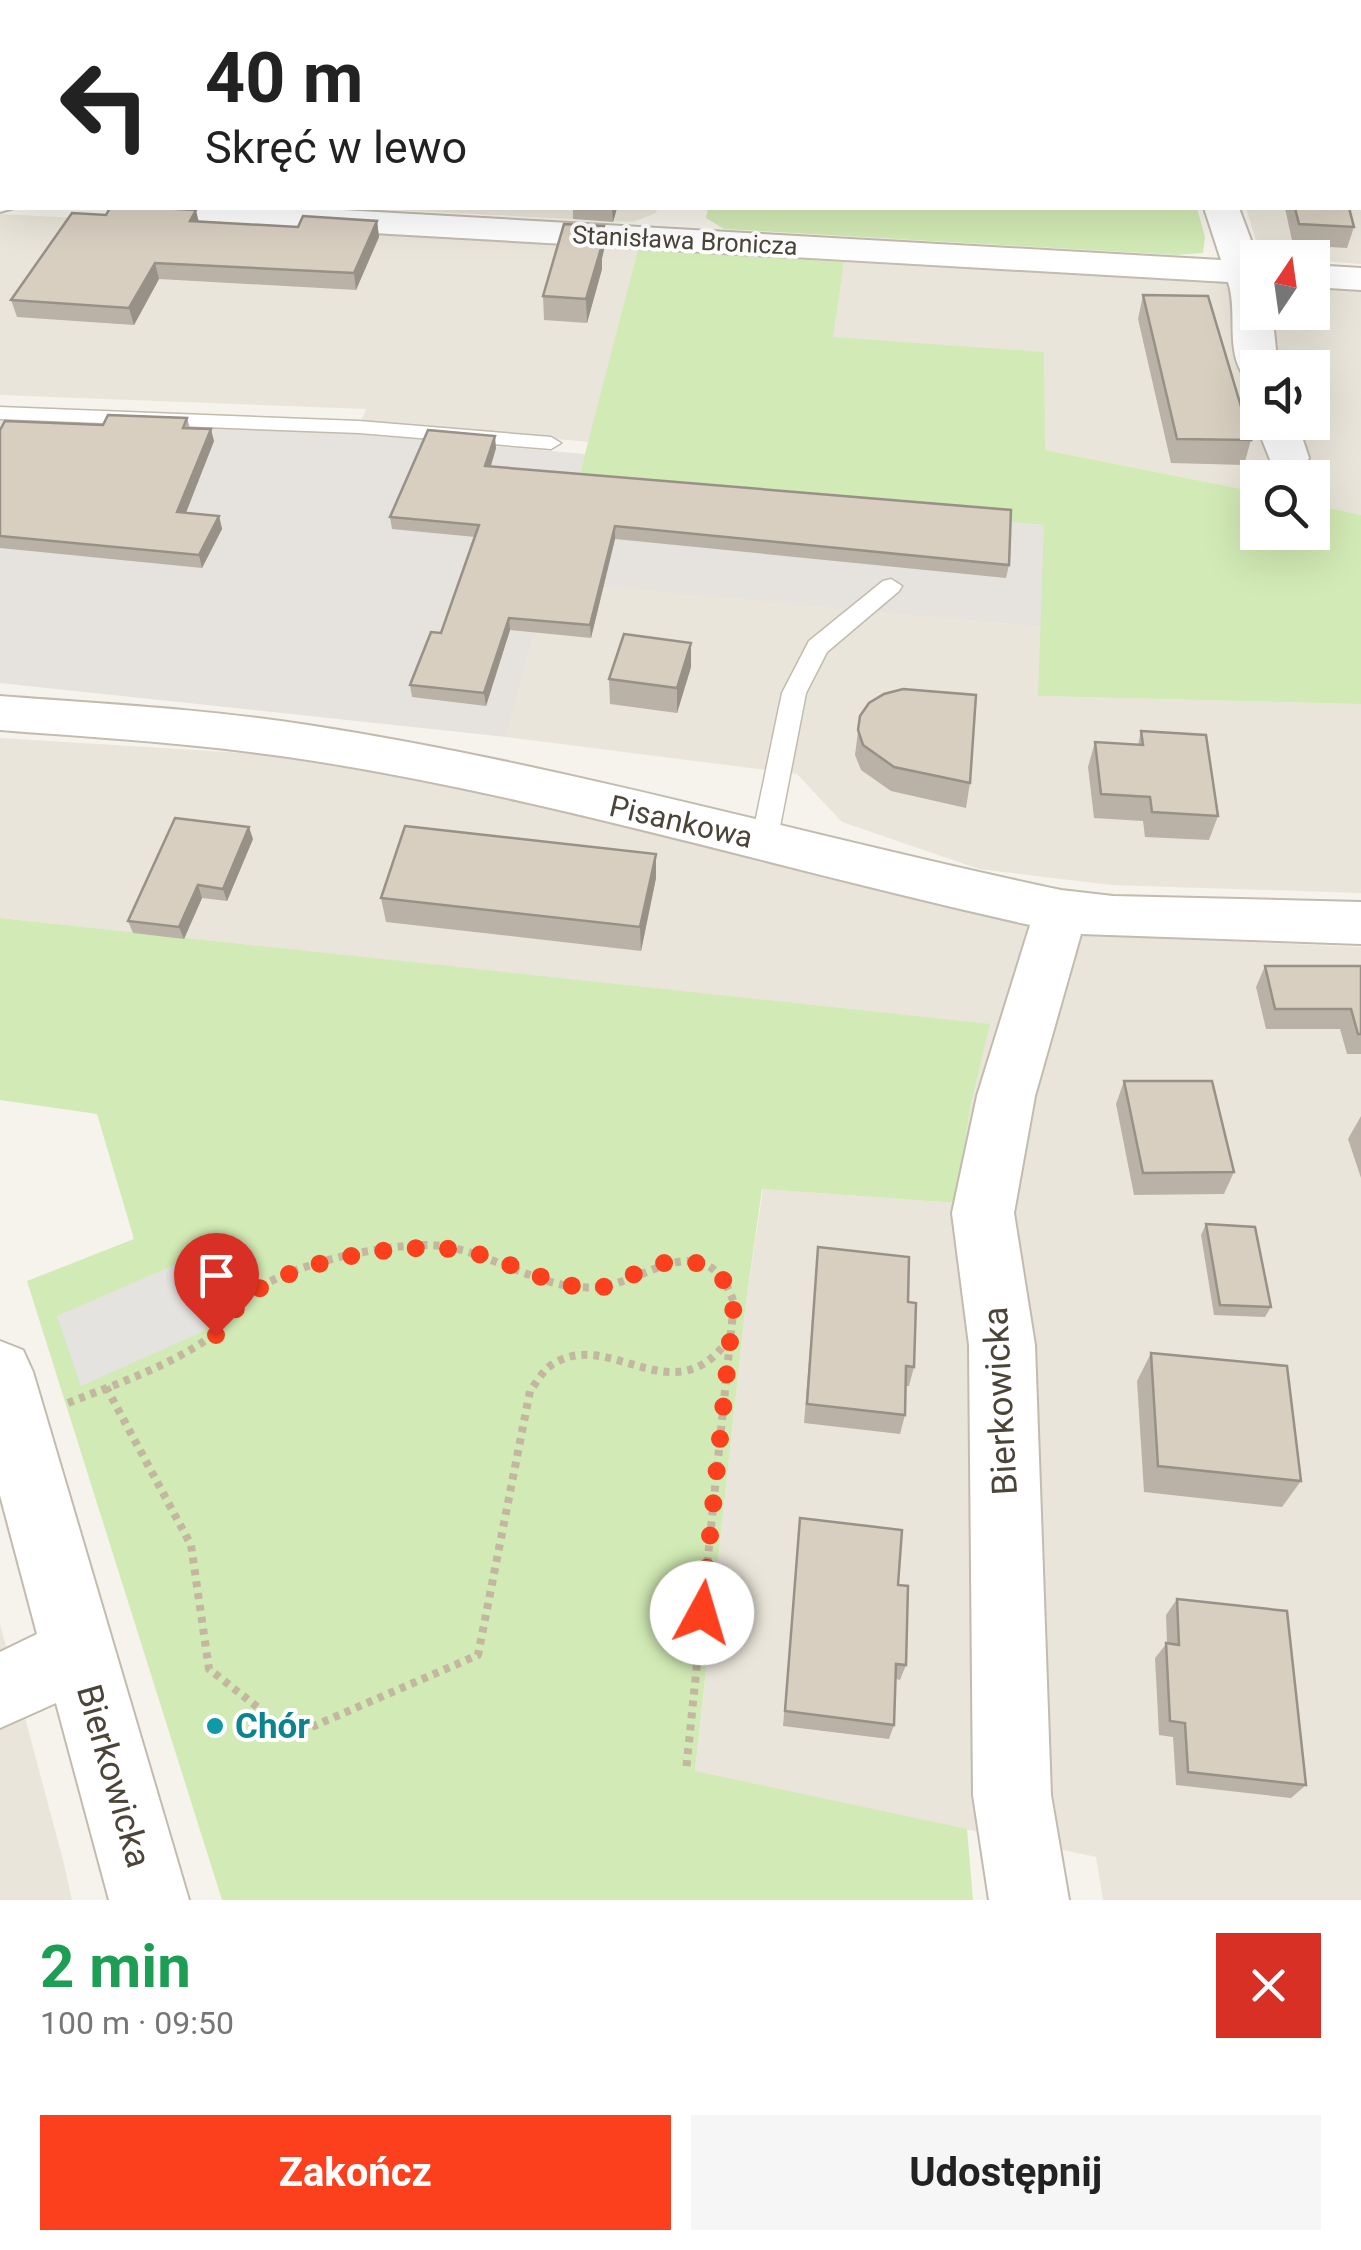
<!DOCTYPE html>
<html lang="pl">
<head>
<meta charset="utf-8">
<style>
	:root { --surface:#fff; --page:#f6f6f6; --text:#222; --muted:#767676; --accent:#fc3f1d }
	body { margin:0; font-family:Roboto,sans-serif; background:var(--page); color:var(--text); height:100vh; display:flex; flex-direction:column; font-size:38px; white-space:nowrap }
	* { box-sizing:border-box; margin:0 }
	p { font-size:32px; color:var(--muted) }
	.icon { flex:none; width:55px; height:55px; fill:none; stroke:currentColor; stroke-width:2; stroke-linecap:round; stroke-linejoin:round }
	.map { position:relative; height:1900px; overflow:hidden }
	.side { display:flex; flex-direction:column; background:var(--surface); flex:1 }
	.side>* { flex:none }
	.guide { position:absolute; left:0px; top:0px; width:1362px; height:210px; box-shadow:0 10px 40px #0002; background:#fff; color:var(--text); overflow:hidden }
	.needle { width:65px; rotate:13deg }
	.tools { position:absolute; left:1240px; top:240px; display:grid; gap:20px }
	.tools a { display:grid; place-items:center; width:90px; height:90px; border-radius:0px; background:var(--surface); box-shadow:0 10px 40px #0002; font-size:50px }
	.pin { position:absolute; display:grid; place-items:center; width:85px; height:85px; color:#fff; margin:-102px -42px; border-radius:50% 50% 50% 0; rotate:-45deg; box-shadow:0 0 10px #0007 }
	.pin .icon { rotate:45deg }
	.me { position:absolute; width:110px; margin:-55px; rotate:6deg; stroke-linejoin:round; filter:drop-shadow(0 0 8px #0008) }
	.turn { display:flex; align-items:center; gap:35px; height:210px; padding:0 40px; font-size:45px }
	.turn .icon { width:130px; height:130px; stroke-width:2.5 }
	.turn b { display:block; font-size:70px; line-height:85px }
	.round { display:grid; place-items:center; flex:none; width:105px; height:105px; border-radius:0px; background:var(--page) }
	.summary { display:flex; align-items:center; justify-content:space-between; height:170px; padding:0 40px }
	h1 { font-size:60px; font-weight:700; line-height:75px; color:#1e9e55 }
	.cta { display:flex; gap:20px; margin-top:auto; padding:20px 40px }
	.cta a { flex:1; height:115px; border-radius:0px; background:var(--accent); color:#fff; font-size:40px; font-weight:700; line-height:115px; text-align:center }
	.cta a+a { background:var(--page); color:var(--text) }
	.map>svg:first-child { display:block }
</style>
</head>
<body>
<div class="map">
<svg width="1361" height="1900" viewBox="0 0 1361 1900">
	<rect width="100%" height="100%" fill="#f6f3ec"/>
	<g fill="#eae5da" fill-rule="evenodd">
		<polygon points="1361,101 1361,264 1278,257 1259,250 1246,208 1360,208"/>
		<polygon points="358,208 657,208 656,213 633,222"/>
		<polygon points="0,214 254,227 638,249 589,442 361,421 366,409 0,395"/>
		<path d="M844,262l413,21 1,29h54l1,-27 48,3v227l-48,-11 -1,-26h-54l-1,14 -212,-42 -213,-113zM1258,368h54v54h-54z"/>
		<polygon points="549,580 1041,627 1039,696 1361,704 1361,893 1111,885 979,869 842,822 797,774 506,737"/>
		<polygon points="0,738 260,754 436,783 507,796 975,911 1095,935 1361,947 1361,1900 1103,1900 1096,1857 695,1772 746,1302 763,1189 957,1203 970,1108 989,1025 0,918"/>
		<polygon points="0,1624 63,1860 72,1900 0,1900"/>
	</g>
	<polygon fill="#e6e2dd" points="0,421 335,432 585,454 577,484 1045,525 1041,627 549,581 506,737 0,683"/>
	<g fill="#d2eab5">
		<polygon points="708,208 1197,208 1205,237 1203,253 1176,255 724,229 706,218"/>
		<polygon points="638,249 844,262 833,337 1044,352 1045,450 1257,492 1258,532 1312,532 1313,504 1361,515 1361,704 1038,696 1044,525 577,485"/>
		<polygon points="0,918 990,1024 970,1108 957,1203 762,1189 746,1302 695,1771 967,1829 973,1900 222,1900 27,1281 134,1239 97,1114 0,1100"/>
	</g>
	<polygon fill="#e5e3e0" points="179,1263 206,1330 81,1386 57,1316"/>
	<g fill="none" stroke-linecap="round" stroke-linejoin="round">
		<defs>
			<g id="service">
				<polygon points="0,407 359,421 551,437 561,443 551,449 359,433 0,419"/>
				<polygon points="891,579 902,586 899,591 827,652 806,693 777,842 773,849 755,849 751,842 782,693 809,641 883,581"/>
			</g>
			<g id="minor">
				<polygon points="0,190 2,208 14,208 0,212"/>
				<path d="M111,208h196l914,52 -17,-52h35l19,51v53h14l6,56h-20v12l-14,-4c-19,-26 -6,-64 -16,-94l-1099,-63 -13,-3z"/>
				<polygon points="1312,265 1361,268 1361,290 1312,287"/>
				<polygon points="1258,419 1258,422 1297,422 1309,458 1303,467 1288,471 1273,467 1255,422"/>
				<path d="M0,696c103,8 206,13 308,29 254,39 502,112 753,165l52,6 248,6v42l-280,-10 -46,162 -21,117 21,132 16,450 18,105h-80l-16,-105 -4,-450 -17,-132 25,-117 53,-171c-241,-53 -478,-127 -722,-165 -102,-16 -205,-22 -308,-30z"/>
				<polygon points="0,1341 23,1350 33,1372 189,1900 109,1900 56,1703 0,1728 0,1652 37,1634 0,1495"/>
			</g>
		</defs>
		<use href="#service" stroke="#c2bbae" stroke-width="3"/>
		<use href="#minor" stroke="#c2bbae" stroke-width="4"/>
		<g stroke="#c4b79f" stroke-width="8" stroke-dasharray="6 6" stroke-linecap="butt">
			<path d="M106,1387l85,158 18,124 84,66 185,-80 52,-264c6,-8 12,-19 20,-25 59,-42 124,54 180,-29"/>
			<path d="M68,1403c45,-18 91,-33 132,-59 21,-13 30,-33 48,-48 39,-32 124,-49 174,-51 62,-2 114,48 177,42 48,-5 107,-65 135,16l-48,468"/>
		</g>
		<use href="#service" fill="#fff" fill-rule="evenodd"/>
		<use href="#minor" fill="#fff" fill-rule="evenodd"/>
	</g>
	<g fill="#bab2a6">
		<polygon points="573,208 617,208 613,222 573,219"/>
		<polygon points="1285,208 1349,208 1354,227 1347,248 1293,245"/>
		<polygon points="199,221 298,227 377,221 379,237 356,290 159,279 134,325 17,317 11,300"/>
		<polygon points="604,250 602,258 602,269 587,323 544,320 543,296"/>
		<polygon points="1143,295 1251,440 1244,465 1171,463 1138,319"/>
		<polygon points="187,418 190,428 214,441 186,513 219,516 222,529 202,568 0,548 0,430 103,425"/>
		<polygon points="496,448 491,466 1009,565 1006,578 615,539 591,638 510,630 486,706 412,697 410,685 441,633 475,537 392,529 390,517"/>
		<polygon points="691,643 691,667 677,713 610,704 609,679"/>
		<polygon points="860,716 970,783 966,808 891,791 861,770 855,755"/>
		<polygon points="1141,731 1218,816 1209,840 1145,837 1143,821 1094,818 1088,767 1095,742 1138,745"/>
		<polygon points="253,839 227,901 202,898 184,939 133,933 128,921"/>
		<polygon points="656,878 641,951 386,922 381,898"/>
		<polygon points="1265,966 1361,966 1361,1054 1347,1054 1340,1029 1266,1029 1256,987"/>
		<polygon points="1124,1081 1234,1172 1224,1194 1134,1195 1116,1104"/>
		<polygon points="1361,1116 1361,1178 1348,1139"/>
		<polygon points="1206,1224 1271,1307 1265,1317 1214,1315 1201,1235"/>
		<polygon points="818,1247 908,1302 914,1367 909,1386 906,1386 905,1415 900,1434 804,1423"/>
		<polygon points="1151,1353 1301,1481 1282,1507 1144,1492 1137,1381"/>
		<polygon points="800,1518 898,1585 906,1665 900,1680 896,1679 894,1725 889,1739 783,1726"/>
		<polygon points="1177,1599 1306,1785 1291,1798 1176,1785 1173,1737 1159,1735 1155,1658 1167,1643 1166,1615"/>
	</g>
	<g fill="#979187">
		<polygon points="612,208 617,208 613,222"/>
		<polygon points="196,210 200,227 190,221"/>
		<polygon points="377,221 379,237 356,290 354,273"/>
		<polygon points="604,226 604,250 602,258 602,269 587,323 586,299"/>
		<polygon points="155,263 159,279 134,325 129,308"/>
		<polygon points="211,429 214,441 181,525 177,512"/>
		<polygon points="495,436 496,448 487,478 485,466"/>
		<polygon points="219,516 222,529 202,568 199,555"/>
		<polygon points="615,526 615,539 591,638 590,625"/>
		<polygon points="509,618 510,630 486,706 484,693"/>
		<polygon points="691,643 691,667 677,713 677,688"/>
		<polygon points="249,827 253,839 227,901 223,889"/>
		<polygon points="656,854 656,878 641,951 640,927"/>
		<polygon points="198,885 202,898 184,939 179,927"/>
	</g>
	<g fill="#d8cfc1" stroke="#979187" stroke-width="2.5">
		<polygon points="419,0 455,0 470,1 470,2 418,2"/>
		<polygon points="110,208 160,208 196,210 190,221 298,227 303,216 377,221 354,273 155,263 129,308 11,300 72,213 106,215"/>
		<polygon points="1295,208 1349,208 1354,227 1299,224"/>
		<polygon points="564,224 604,226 598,245 602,245 586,299 543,296"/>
		<polygon points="1143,295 1208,296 1251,440 1177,439"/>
		<polygon points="108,415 187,418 183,428 211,429 177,512 219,516 199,555 0,536 0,430 5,421 103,425"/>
		<polygon points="428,430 495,436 485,466 1011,510 1009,565 615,526 590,625 509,618 484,693 410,685 431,632 441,633 479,525 390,517"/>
		<polygon points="624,634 691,643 677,688 609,679"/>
		<polygon points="903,689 976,695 970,783 894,767 863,745 858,730 860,716 869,703 884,694"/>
		<polygon points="1141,731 1206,735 1218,816 1152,812 1150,797 1101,794 1095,742 1143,745"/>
		<polygon points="175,818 249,827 223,889 198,885 179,927 128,921"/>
		<polygon points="405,826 656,854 640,927 381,898"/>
		<polygon points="1265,966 1361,966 1361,1034 1358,1034 1351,1009 1275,1009"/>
		<polygon points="1124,1081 1212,1081 1234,1172 1143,1173"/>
		<polygon points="1206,1224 1255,1227 1271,1307 1220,1305"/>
		<polygon points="818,1247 909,1257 908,1302 916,1303 914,1367 906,1366 905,1415 807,1404"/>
		<polygon points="1151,1353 1287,1366 1301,1481 1158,1466"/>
		<polygon points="800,1518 902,1530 898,1585 908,1586 906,1665 896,1664 894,1725 785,1711"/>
		<polygon points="1177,1599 1287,1611 1306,1785 1188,1772 1185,1723 1170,1721 1166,1643 1179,1645"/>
	</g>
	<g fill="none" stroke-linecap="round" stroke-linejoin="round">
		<path stroke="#fc3f1d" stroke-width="18" stroke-dasharray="0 32.4" d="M216,1335c11,-13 22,-32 35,-41 51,-36 167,-57 227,-40 36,10 70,30 109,34 25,2 41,-13 64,-21 36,-14 74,-3 83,36l-32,310"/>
	</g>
	<circle fill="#0f9aa8" stroke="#fff" stroke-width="4" cx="215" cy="1726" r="10"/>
	<g text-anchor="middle" stroke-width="8" stroke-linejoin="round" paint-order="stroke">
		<g font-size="25" fill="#4b4439" stroke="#fff">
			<text transform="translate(685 240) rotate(3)" y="9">Stanisława Bronicza</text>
		</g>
		<g font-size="30" fill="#4b4439" stroke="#fff">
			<text transform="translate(681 822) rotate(13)" y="10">Pisankowa</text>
		</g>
		<g font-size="35" fill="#4b4439" stroke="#fff">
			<text transform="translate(1000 1401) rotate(-93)" y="12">Bierkowicka</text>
			<text transform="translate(114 1776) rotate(74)" y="12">Bierkowicka</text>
		</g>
		<g font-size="35" font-weight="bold" fill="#0d838f" stroke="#fff" text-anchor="start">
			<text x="235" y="1738">Chór</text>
		</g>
	</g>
</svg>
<div class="tools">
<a><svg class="needle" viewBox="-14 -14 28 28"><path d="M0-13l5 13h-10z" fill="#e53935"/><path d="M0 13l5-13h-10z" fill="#767676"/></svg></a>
<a><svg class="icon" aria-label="sound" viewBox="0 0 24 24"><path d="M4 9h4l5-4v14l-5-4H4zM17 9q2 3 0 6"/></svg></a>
<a><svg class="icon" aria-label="search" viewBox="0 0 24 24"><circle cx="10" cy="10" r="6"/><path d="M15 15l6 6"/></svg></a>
</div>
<div class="pin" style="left:216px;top:1335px;background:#d93025"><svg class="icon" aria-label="arrive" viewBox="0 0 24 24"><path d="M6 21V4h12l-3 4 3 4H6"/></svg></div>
<svg class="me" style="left:702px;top:1613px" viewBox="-20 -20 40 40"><circle r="19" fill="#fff"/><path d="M0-13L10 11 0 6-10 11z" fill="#fc3f1d"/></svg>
<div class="guide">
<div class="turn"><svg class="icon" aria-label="left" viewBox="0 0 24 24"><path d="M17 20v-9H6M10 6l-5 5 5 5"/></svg><div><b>40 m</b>Skręć w lewo</div></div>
</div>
</div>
<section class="side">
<div class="summary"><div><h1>2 min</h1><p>100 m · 09:50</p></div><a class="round" style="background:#d93025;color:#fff"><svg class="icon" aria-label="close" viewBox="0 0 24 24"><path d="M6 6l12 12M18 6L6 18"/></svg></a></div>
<div class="cta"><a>Zakończ</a><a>Udostępnij</a></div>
</section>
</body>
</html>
